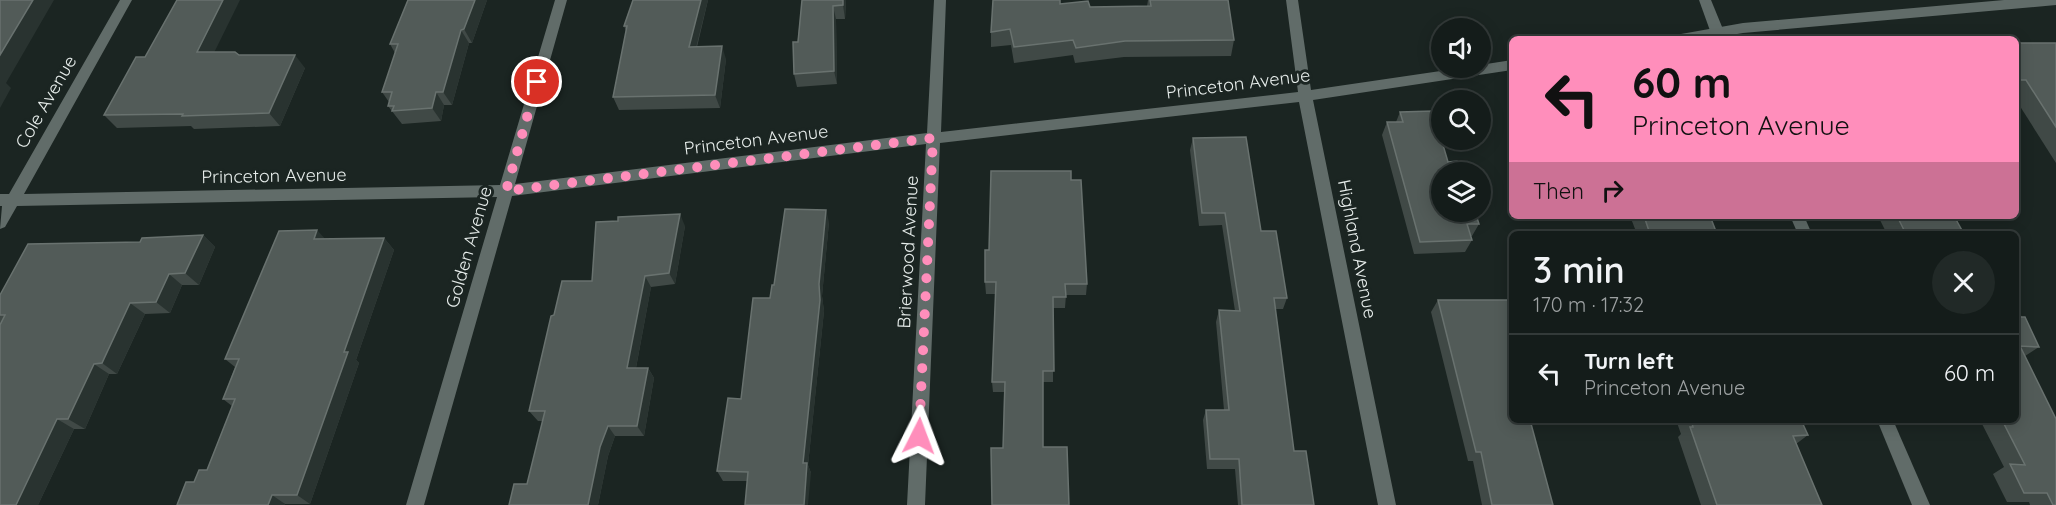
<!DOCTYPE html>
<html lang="en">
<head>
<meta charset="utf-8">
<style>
	:root { --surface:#141c1a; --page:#212927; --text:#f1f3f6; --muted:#9da1a2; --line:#333a39 }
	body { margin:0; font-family:Quicksand,sans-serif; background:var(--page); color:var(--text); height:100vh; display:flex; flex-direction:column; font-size:22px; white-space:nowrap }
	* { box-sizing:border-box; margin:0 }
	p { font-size:20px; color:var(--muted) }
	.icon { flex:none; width:33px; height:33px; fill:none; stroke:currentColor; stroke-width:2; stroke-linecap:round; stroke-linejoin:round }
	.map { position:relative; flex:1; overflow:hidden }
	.details { position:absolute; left:1509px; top:231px; width:510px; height:192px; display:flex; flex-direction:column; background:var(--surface); border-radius:9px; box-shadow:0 3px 15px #0003,0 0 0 2px var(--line) }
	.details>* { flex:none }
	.guide { position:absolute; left:1509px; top:36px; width:510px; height:183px; border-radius:9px; box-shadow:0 3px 15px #0003,0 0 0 2px var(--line); background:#ff8ebb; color:#111; overflow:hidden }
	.tools { position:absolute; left:1431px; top:18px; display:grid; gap:12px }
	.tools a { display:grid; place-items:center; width:60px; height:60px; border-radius:50%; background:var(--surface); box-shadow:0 3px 15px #0003,0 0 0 2px var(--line); font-size:30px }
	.pin { position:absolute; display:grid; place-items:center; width:51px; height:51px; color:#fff; margin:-26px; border:3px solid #fff; border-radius:50%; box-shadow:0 2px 6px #0007 }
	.me { position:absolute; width:66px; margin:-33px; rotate:3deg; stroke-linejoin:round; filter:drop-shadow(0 0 4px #0008) }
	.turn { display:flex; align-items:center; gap:21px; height:126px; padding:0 24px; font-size:27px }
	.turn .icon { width:78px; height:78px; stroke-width:2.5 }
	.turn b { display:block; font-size:42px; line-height:51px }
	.then { display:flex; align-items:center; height:57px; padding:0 24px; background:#0003; gap:12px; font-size:22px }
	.round { display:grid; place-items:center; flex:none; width:63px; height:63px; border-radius:32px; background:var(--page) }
	.overview { display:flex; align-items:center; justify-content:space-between; height:102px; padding:0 24px }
	h1 { font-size:36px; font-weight:600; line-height:45px }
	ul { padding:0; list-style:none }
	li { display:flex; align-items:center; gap:18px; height:78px; padding:0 24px; border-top:2px solid var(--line) }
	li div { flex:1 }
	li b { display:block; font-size:22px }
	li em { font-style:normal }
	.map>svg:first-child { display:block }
</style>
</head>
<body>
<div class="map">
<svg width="2056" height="505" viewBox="0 0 2056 505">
	<rect width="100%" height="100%" fill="#1b2522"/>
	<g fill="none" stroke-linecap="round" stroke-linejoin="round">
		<g fill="#616c69" fill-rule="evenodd">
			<polygon points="120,0 132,0 24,194 500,185 555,0 567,0 515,184 927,133 934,0 946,0 941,132 1298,92 1286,0 1298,0 1311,90 1461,68 1480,68 1480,65 1512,60 1512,70 1313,100 1396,505 1378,505 1299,102 940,143 925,505 907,505 926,144 512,196 424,505 406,505 497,197 17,206 5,227 0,229 2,206 0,206 0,194 9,194"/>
			<polygon points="2004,0 2056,0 2056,5 1743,33 1708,39 1674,39 1681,34 1743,23"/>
		</g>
		<g fill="#616c69" fill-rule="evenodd">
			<polygon points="1699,0 1711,0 1727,39 1713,39"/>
			<polygon points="1790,216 1804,216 1812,234 1798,234"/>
			<polygon points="1877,420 1893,420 1930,505 1912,505"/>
		</g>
	</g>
	<g fill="#404946">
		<polygon points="487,0 472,43 469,43 452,105 444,105 441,121 402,124 388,106 389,102 382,92 395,53 390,44"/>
		<polygon points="633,0 708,0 697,47 726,59 720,108 619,110 613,97 626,31 624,26"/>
		<polygon points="802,0 846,0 845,19 836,19 837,84 797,87 794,74"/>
		<polygon points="1148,0 1228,0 1234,40 1231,56 1124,57 1075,63 1073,55 1014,63 1011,45 991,47 991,32 1060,4 1090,7 1147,6"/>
		<polygon points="2016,43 2056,43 2056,163 2016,100"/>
		<polygon points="215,52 239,55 305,68 280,126 194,129 191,126 117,128 104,115"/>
		<polygon points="1400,112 1442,172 1479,224 1472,236 1470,236 1472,240 1465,252 1414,254 1382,135 1387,122 1396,122"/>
		<polygon points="1193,138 1261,231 1287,298 1283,309 1275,309 1294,451 1314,505 1238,505 1235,469 1207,469 1203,420 1206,410 1224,410 1216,322 1219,310 1235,311 1222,225 1199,226 1190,150"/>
		<polygon points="1071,180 1087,284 1086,295 1066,295 1065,308 1053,308 1053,382 1043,382 1003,448 1004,392 993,392 992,382 996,294 986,294 985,282 989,250"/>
		<polygon points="1630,216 1710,216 1717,234 1637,234"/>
		<polygon points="1878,216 1954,216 1964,234 1887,234"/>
		<polygon points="829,222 822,296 824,311 808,465 811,473 747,481 723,481 717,471 741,399 774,285"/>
		<polygon points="685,226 675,284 651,287 636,368 648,368 654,378 644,436 615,436 608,456 598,505 509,505 527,484 543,421 538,421 529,411 554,315 592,281"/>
		<polygon points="203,235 215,247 199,285 182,285 170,313 145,314 117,374 109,374 85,429 74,429 38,505 0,323 0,295 140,242"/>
		<polygon points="384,238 394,250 356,360 359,363 310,504 285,504 194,482 207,470 232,406 223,399 235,367 225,359 325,239"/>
		<polygon points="1438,300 1512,300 1512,420 1553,505 1482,505 1473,461 1468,461 1431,312"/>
		<polygon points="2016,308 2039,347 2025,356 2056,505 2030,505 2029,502 2007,502 1993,474 2004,467 1980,420 2016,420"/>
		<polygon points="1676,420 1801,420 1808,435 1796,444 1822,505 1701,505 1678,437 1681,434"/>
	</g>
	<g fill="#293330">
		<polygon points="33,0 54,0 6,83 11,88 0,108 0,55"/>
		<polygon points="223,0 240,0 208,65 197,52"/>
		<polygon points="475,0 487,0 472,43 464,29"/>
		<polygon points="701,0 708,0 693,60 689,47"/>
		<polygon points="843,0 846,0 845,19 843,5"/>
		<polygon points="833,6 836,19 837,84 834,71"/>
		<polygon points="461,30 469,43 452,105 443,92"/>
		<polygon points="722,46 726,59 720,108 715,95"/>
		<polygon points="295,55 305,68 280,126 269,113"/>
		<polygon points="436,92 444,105 441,121 432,108"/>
		<polygon points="826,210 829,222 822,296 824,311 808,465 811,473 808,505 804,505 803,463"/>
		<polygon points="680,214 685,226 675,284 669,273"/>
		<polygon points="317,230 328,242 314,239"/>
		<polygon points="203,235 215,247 199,285 185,273"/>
		<polygon points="384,238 394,250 356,360 359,363 310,504 297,495 344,352"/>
		<polygon points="169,274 182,285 170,313 156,302"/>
		<polygon points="645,276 651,287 634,378 627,368"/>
		<polygon points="130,303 145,314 117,374 102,363"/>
		<polygon points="94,364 109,374 85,429 68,419"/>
		<polygon points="648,368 654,378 644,436 637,426"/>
		<polygon points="57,419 74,429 38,505 16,505"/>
		<polygon points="608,426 615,436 608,456 598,505 588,505 600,447"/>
		<polygon points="272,495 285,504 285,505 268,505"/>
	</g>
	<g fill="#525b58" stroke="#69726f" stroke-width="1.5">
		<polygon points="0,0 33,0 0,55"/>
		<polygon points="177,0 223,0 197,52 235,52 239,55 295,55 269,113 182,116 183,114 104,115 136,57 145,57"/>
		<polygon points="408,0 475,0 464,29 461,30 443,92 436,92 432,108 392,111 394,106 388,106 392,92 382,92 398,44 390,44"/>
		<polygon points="633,0 701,0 689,47 722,46 715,95 613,97 627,26 624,26"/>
		<polygon points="802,0 843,0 843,5 833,6 834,71 794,74 793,42 798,42"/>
		<polygon points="993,0 1060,0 1060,4 1088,1 1090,7 1151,6 1150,0 1228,0 1234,40 1125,41 1076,48 1073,40 1014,47 1010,29 991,32"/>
		<polygon points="2016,43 2056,43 2056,127 2026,80 2016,80"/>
		<polygon points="1433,111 1448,162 1457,161 1460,172 1442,172 1442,212 1475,212 1479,224 1467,224 1472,240 1420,242 1387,122 1403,122 1400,112"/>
		<polygon points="1246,137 1261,231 1276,231 1287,298 1274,298 1294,451 1306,451 1314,505 1242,505 1239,459 1210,459 1206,410 1229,410 1219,310 1240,311 1225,213 1202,213 1193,138"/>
		<polygon points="991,171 1071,171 1071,180 1081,180 1087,284 1065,284 1066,297 1053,297 1054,371 1043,371 1043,447 1067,447 1069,505 992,505 991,448 1003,448 1005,382 992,382 996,282 985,282 985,250 989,250"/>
		<polygon points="785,209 826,210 819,284 820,300 803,463 807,463 804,505 745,505 748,472 717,471 728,398 741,399 753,298 770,298 772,285 774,285"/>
		<polygon points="680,214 669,273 645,276 627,368 648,368 637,426 608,426 600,447 588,505 509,505 514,484 527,484 545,411 529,411 551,316 554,315 562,281 592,281 596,222 618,221 618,217"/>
		<polygon points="1644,216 1710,216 1717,234 1650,234"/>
		<polygon points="1897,216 1954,216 1964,234 1906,234"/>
		<polygon points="317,230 314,239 384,238 344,352 348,352 297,495 272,495 268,505 177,505 186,482 194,482 199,470 207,470 235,399 223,399 239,359 225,359 279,231"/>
		<polygon points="203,235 185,273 169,274 156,302 130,303 102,363 94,364 68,419 57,419 16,505 0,505 0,325 5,315 0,315 0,295 28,244 140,242 142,238"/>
		<polygon points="1438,300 1512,300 1512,342 1510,342 1512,350 1512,420 1530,420 1553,505 1492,505 1481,452 1476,452"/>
		<polygon points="2016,308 2021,317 2025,317 2039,347 2020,346 2056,419 2056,505 2053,505 2047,493 2024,493 2010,464 2025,465 2002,420 2016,420"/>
		<polygon points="1691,420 1801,420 1808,435 1793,436 1822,505 1717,505 1690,427 1693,427"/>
	</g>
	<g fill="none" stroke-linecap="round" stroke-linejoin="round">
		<polyline stroke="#ff8ebb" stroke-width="10" stroke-dasharray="0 18" points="537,82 506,191 933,138 919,436"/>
	</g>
	<g text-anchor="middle" stroke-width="6" stroke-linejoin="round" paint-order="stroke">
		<g font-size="18" fill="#e7edeb" stroke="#1b2522">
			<text transform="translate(1238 84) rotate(-7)" y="6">Princeton Avenue</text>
			<text transform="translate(46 102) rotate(-60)" y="6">Cole Avenue</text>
			<text transform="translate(756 140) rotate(-7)" y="6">Princeton Avenue</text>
			<text transform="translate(274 176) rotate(-1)" y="6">Princeton Avenue</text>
			<text transform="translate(469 247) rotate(-74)" y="6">Golden Avenue</text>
			<text transform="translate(1357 249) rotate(79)" y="6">Highland Avenue</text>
			<text transform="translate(908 252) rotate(-87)" y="6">Brierwood Avenue</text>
		</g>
	</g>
</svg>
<div class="tools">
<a><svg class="icon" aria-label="sound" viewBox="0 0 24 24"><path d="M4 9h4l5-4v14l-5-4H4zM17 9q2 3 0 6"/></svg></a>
<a><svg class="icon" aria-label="search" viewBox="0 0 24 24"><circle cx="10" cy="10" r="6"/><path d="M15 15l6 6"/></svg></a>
<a><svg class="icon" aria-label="layers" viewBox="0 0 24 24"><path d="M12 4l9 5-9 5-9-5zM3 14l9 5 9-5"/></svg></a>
</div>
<div class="pin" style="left:537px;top:82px;background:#d93025"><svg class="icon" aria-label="arrive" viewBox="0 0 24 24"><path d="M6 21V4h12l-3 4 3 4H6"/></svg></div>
<svg class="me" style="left:919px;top:436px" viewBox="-20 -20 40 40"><path d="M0-17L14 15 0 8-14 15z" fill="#ff8ebb" stroke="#fff" stroke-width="4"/></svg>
<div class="guide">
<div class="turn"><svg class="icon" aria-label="left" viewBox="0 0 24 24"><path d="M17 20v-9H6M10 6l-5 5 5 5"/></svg><div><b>60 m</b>Princeton Avenue</div></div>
<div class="then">Then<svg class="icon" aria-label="right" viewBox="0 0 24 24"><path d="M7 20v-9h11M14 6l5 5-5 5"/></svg></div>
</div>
<section class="details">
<div class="overview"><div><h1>3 min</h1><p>170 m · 17:32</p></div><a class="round"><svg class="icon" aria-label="close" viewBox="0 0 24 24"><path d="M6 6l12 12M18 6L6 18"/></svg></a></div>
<ul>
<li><svg class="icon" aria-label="left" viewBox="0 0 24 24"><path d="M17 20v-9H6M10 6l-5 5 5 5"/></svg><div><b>Turn left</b><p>Princeton Avenue</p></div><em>60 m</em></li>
</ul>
</section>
</div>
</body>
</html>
